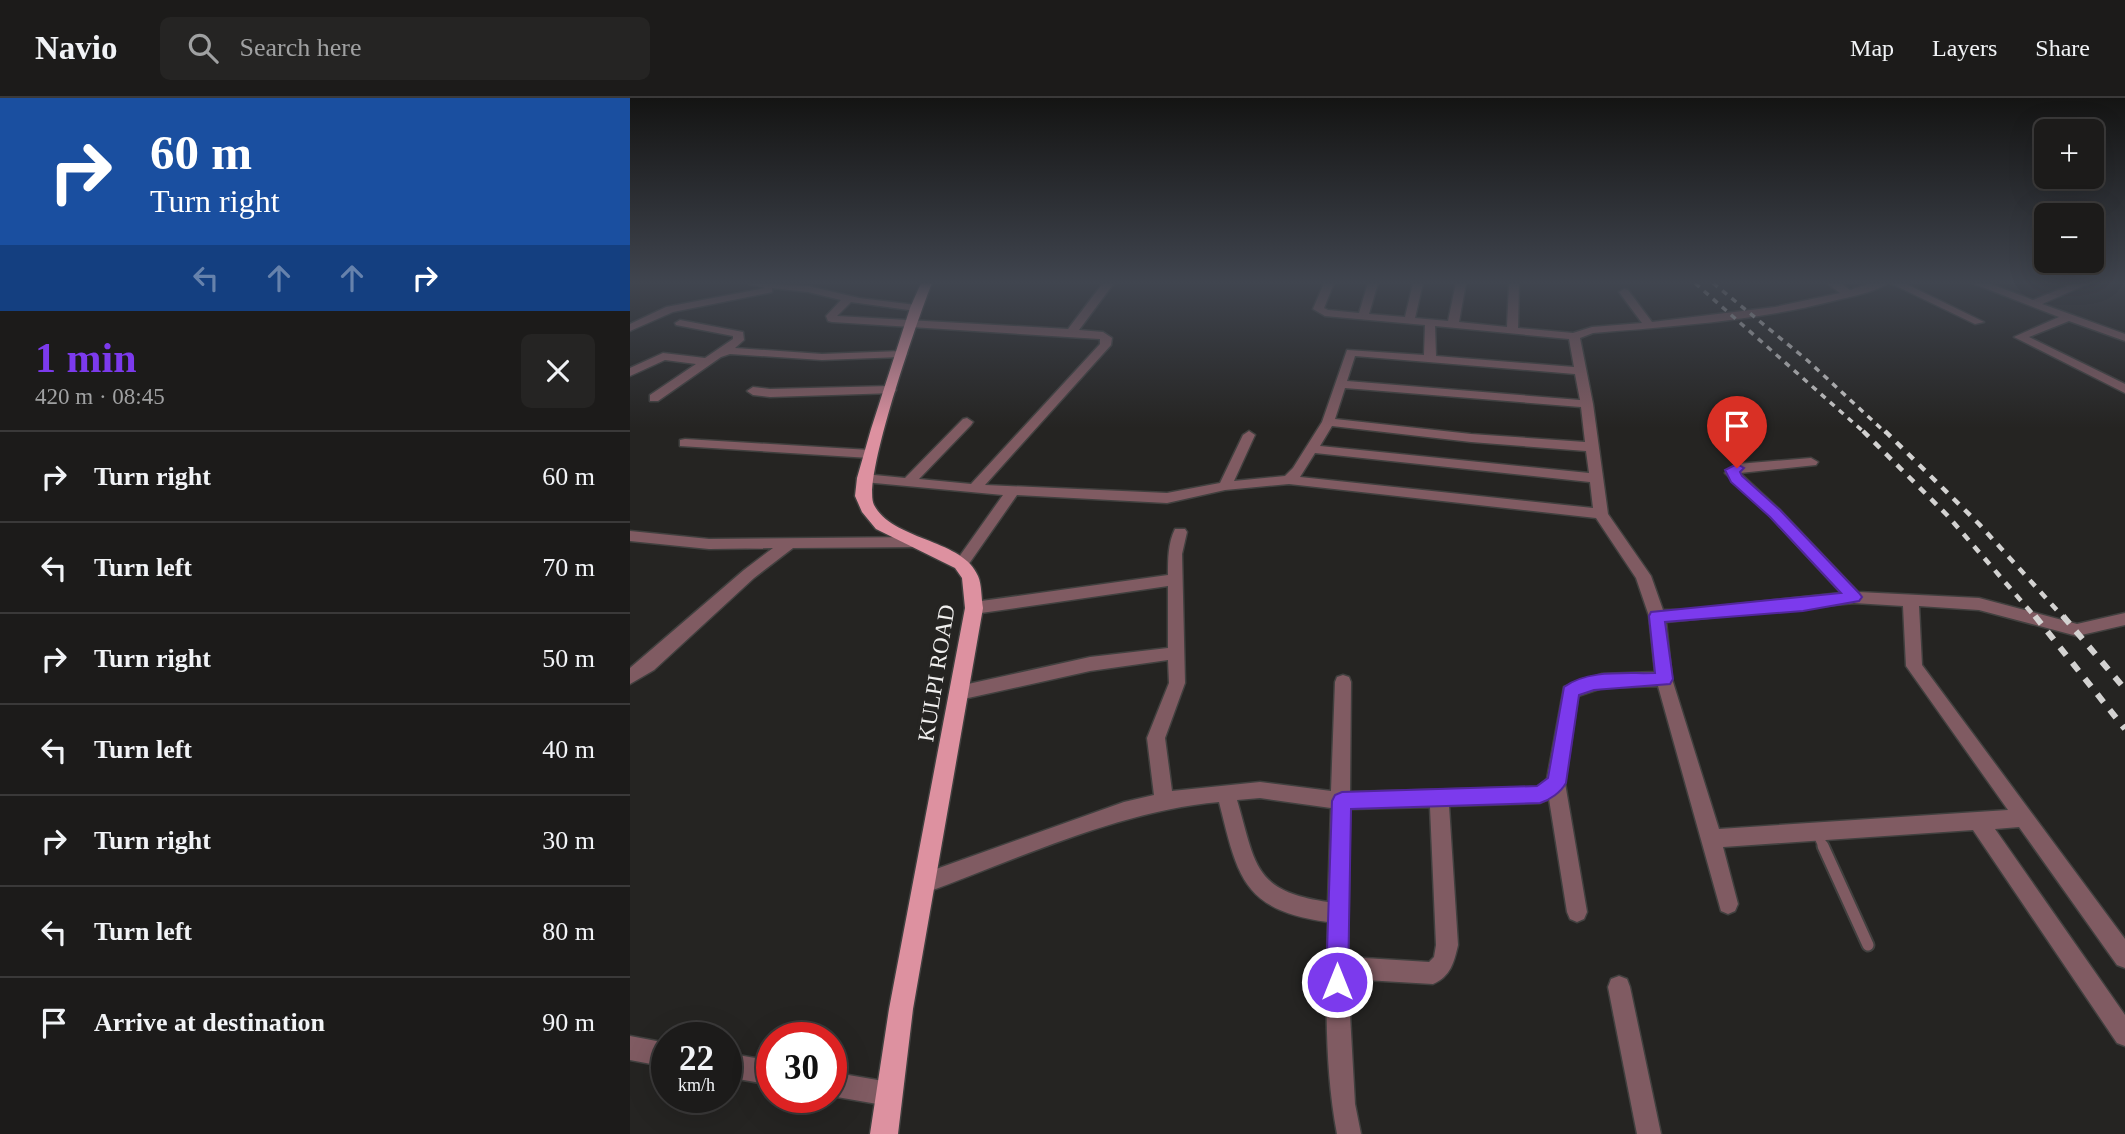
<!DOCTYPE html>
<html lang="en">
<head>
<meta charset="utf-8">
<style>
	:root { --surface:#1c1b1a; --page:#252423; --text:#f1f3f6; --muted:#a0a1a2; --line:#3a3939; --accent:#7c3aed }
	body { margin:0; font-family:Georgia,serif; background:var(--page); color:var(--text); height:100vh; display:flex; flex-direction:column; font-size:26px; white-space:nowrap }
	* { box-sizing:border-box; margin:0 }
	p { font-size:23px; color:var(--muted) }
	.icon { flex:none; width:38px; height:38px; fill:none; stroke:currentColor; stroke-width:2; stroke-linecap:round; stroke-linejoin:round }
	.map { position:relative; flex:1; overflow:hidden }
	.side { display:flex; flex-direction:column; background:var(--surface); width:630px }
	.side>* { flex:none }
	.top-card { background:#1a4fa0; color:#fff; overflow:hidden }
	.fabs { position:absolute; left:1404px; top:21px; display:grid; gap:14px }
	.fabs a { display:grid; place-items:center; width:70px; height:70px; border-radius:10px; background:var(--surface); box-shadow:0 7px 28px #0002,0 0 0 2px var(--line); font-size:35px }
	.speed { position:absolute; left:21px; top:924px; display:flex; gap:14px; font-size:35px; font-weight:700; text-align:center }
	.speed>* { display:grid; place-content:center; width:91px; height:91px; border-radius:50%; background:var(--surface); box-shadow:0 7px 28px #0002,0 0 0 2px var(--line); line-height:1 }
	.speed small { font-size:18px; font-weight:400 }
	.speed .limit { border:10px solid #d22; background:#fff; color:#111 }
	.pin { position:absolute; display:grid; place-items:center; width:60px; height:60px; color:#fff; margin:-72px -30px; border-radius:50% 50% 50% 0; rotate:-45deg; box-shadow:0 0 7px #0007 }
	.pin .icon { rotate:45deg }
	.me { position:absolute; width:77px; margin:-38px; rotate:0deg; stroke-linejoin:round; filter:drop-shadow(0 0 5px #0008) }
	.turn { display:flex; align-items:center; gap:24px; height:147px; padding:0 35px; font-size:32px }
	.turn .icon { width:91px; height:91px; stroke-width:2.5 }
	.turn b { display:block; font-size:49px; line-height:60px }
	.lanes { display:flex; align-items:center; height:66px; padding:0 35px; background:#0003; justify-content:center; gap:35px; direction:ltr }
	.lanes .off { opacity:.35 }
	.round { display:grid; place-items:center; flex:none; width:74px; height:74px; border-radius:10px; background:var(--page) }
	.overview { display:flex; align-items:center; justify-content:space-between; height:119px; padding:0 35px }
	h1 { font-size:42px; font-weight:700; line-height:52px; color:var(--accent) }
	ul { padding:0; list-style:none }
	li { display:flex; align-items:center; gap:21px; height:91px; padding:0 35px; border-top:2px solid var(--line) }
	li div { flex:1 }
	li b { display:block; font-size:26px }
	li em { font-style:normal }
	header { display:flex; align-items:center; gap:42px; box-sizing:border-box; height:98px; padding:0 35px; background:var(--surface); border-bottom:2px solid var(--line) }
	header strong { font-size:33px }
	nav { display:flex; gap:38px; margin-inline-start:auto; font-size:24px }
	.search { width:490px; height:63px; background:var(--page); display:flex; align-items:center; gap:18px; box-sizing:border-box; padding:0 24px; border-radius:10px; color:var(--muted); font-size:26px }
	main { display:flex; flex:1; min-height:0 }
	.map>svg:first-child { display:block }
</style>
</head>
<body>
<header>
<strong>Navio</strong>
<div class="search"><svg class="icon" aria-label="search" viewBox="0 0 24 24"><circle cx="10" cy="10" r="6"/><path d="M15 15l6 6"/></svg>Search here</div>
<nav><a>Map</a><a>Layers</a><a>Share</a></nav>
</header>
<main>
<section class="side">
<div class="top-card">
<div class="turn"><svg class="icon" aria-label="right" viewBox="0 0 24 24"><path d="M7 20v-9h11M14 6l5 5-5 5"/></svg><div><b>60 m</b>Turn right</div></div>
<div class="lanes"><svg class="icon off" aria-label="left" viewBox="0 0 24 24"><path d="M17 20v-9H6M10 6l-5 5 5 5"/></svg><svg class="icon off" aria-label="ahead" viewBox="0 0 24 24"><path d="M12 20V5M6 11l6-6 6 6"/></svg><svg class="icon off" aria-label="ahead" viewBox="0 0 24 24"><path d="M12 20V5M6 11l6-6 6 6"/></svg><svg class="icon" aria-label="right" viewBox="0 0 24 24"><path d="M7 20v-9h11M14 6l5 5-5 5"/></svg></div>
</div>
<div class="overview"><div><h1>1 min</h1><p>420 m · 08:45</p></div><a class="round"><svg class="icon" aria-label="close" viewBox="0 0 24 24"><path d="M6 6l12 12M18 6L6 18"/></svg></a></div>
<ul>
<li><svg class="icon" aria-label="right" viewBox="0 0 24 24"><path d="M7 20v-9h11M14 6l5 5-5 5"/></svg><div><b>Turn right</b></div><em>60 m</em></li>
<li><svg class="icon" aria-label="left" viewBox="0 0 24 24"><path d="M17 20v-9H6M10 6l-5 5 5 5"/></svg><div><b>Turn left</b></div><em>70 m</em></li>
<li><svg class="icon" aria-label="right" viewBox="0 0 24 24"><path d="M7 20v-9h11M14 6l5 5-5 5"/></svg><div><b>Turn right</b></div><em>50 m</em></li>
<li><svg class="icon" aria-label="left" viewBox="0 0 24 24"><path d="M17 20v-9H6M10 6l-5 5 5 5"/></svg><div><b>Turn left</b></div><em>40 m</em></li>
<li><svg class="icon" aria-label="right" viewBox="0 0 24 24"><path d="M7 20v-9h11M14 6l5 5-5 5"/></svg><div><b>Turn right</b></div><em>30 m</em></li>
<li><svg class="icon" aria-label="left" viewBox="0 0 24 24"><path d="M17 20v-9H6M10 6l-5 5 5 5"/></svg><div><b>Turn left</b></div><em>80 m</em></li>
<li><svg class="icon" aria-label="arrive" viewBox="0 0 24 24"><path d="M6 21V4h12l-3 4 3 4H6"/></svg><div><b>Arrive at destination</b></div><em>90 m</em></li>
</ul>
</section>
<div class="map">
<svg width="1495" height="1036" viewBox="0 0 1495 1036">
	<rect width="100%" height="100%" fill="#252422"/>
	<g fill="none" stroke-linecap="round" stroke-linejoin="round">
		<defs>
			<polyline id="lane-far1" points="1187,735 1194,750"/>
			<polyline id="lane" points="1193,748 1238,847"/>
			<g id="street">
				<path d="M116,185l62,3 51,12 57,7 5,3 -5,3 -65,-9 -14,14 231,13 35,-46h11l-35,47 24,2 9,6 -1,7 -126,140 182,8 53,-10 23,-48 6,-4 6,4 -21,46 51,-5 8,-8 29,-46 25,-72 77,5 1,-30 -100,-9 -12,-7 11,-26h10l-10,25 4,2 31,3 9,-30h10l-9,31 36,3 8,-34h10l-8,35 33,3 8,-38h10l-7,39 48,5 2,-44h10l-1,45 55,5 19,-6 50,-4 -23,-31 5,-3 4,1 24,32 123,-15 65,-14 -13,-10h13l10,7 21,-7h17c-17,11 -37,13 -55,18 -78,20 -159,25 -240,32l-13,5 13,66 15,110 43,62 12,34h21l157,-17 -71,-77 -45,-43 12,-9 74,-6 7,4 -2,3 -76,8 40,37 78,82 121,6 98,26 48,-11v12l-48,11 -98,-26 -60,-4 3,59 203,274v29l-8,-3 -98,-138 -24,2 130,186v31l-8,-3 -144,-213 -250,17 15,57 -3,7 -7,3 -7,-3 -63,-225 -56,2 -24,8 -13,87 22,129 -3,7 -7,3 -7,-3 -3,-7 -18,-113 -9,4 -91,3 9,139c-4,17 -7,31 -25,39l-85,-5 7,125 6,30h-24c-13,-69 -11,-142 -9,-212 -86,-12 -90,-45 -109,-120 -97,8 -202,57 -294,91l-7,-3 -3,-7 3,-7 7,-3 199,-71 30,-7 -7,-57 22,-55 -1,-23 -78,11 -131,29 -6,-2 -3,-5 3,-5 6,-2 131,-29 78,-9v-62l-194,28 -8,-6 8,-6 194,-27c0,-16 0,-32 7,-46h10l2,3 -5,22 3,129 -20,55 7,53 88,-9 71,9 4,-109 2,-5 6,-2 6,2 2,5 -1,110 187,-5 10,-8 17,-92 38,-13 53,-2 -6,-56 -13,-38 -40,-60 -307,-34 -64,6 -58,13 -150,-8 -51,73 -5,1 -7,-5 49,-69 -139,-13 -7,-4 7,-4 41,4 58,-59 4,-1 6,4 -2,3 -52,54 52,5 129,-140v-5l-268,-17 -4,-1 -2,-5 15,-16 -33,-8 -36,-4v4l-4,1 -95,19 -43,19v-7l36,-17 99,-19zM805,228l134,13 5,28 -138,-11zM725,258l220,18 5,26 -233,-19zM715,290l236,19 4,35 -114,-8 -136,-15zM702,328l139,16 115,9 3,22 -269,-27zM685,355l275,29 3,26 -293,-31zM1224,505l49,3 3,60 102,144 -289,19 -47,-150 -6,-57zM630,700l71,10 -3,94c-75,-11 -72,-37 -91,-102zM800,709l6,138 -2,12 -5,5 -81,-5 2,-148z"/>
				<polygon points="1260,185 1274,185 1354,224 1345,226"/>
				<polygon points="1342,185 1358,185 1403,202 1445,185 1460,185 1412,206 1495,236 1495,243 1439,223 1399,239 1495,286 1495,295 1384,239 1429,219"/>
				<polygon points="50,222 113,234 114,242 105,250 192,256 271,253 277,256 271,259 192,262 100,256 91,259 28,303 20,303 20,297 66,266 35,262 0,278 0,270 33,255 75,260 103,241 103,238 46,227 45,225"/>
				<polygon points="260,288 266,292 264,295 140,299 123,297 117,293 123,289 140,291"/>
				<polygon points="55,341 240,352 247,356 240,360 50,348 50,342"/>
				<polygon points="0,433 79,441 289,439 296,444 289,449 163,450 124,480 24,572 0,586 0,570 114,472 143,450 79,451 0,443"/>
				<polygon points="989,878 997,881 1000,889 1031,1036 1007,1036 978,889 981,881"/>
				<polygon points="0,938 37,945 37,969 0,962"/>
				<polygon points="96,955 142,963 142,987 96,979"/>
				<polygon points="201,974 259,984 267,988 271,996 267,1004 259,1008 201,998"/>
			</g>
			<path id="primary" d="M291,185h11c-13,32 -71,198 -58,222 19,36 89,34 104,71 4,9 3,22 5,32l-70,401 -15,125h-28l19,-125 76,-401 -3,-30 -7,-10 -79,-39 -14,-17 -7,-16 2,-18 14,-49 39,-121z"/>
		</defs>
		<use href="#lane-far1" stroke="#41403f" stroke-width="12"/>
		<use href="#lane" stroke="#41403f" stroke-width="15"/>
		<use href="#street" stroke="#41403f" stroke-width="3"/>
		<use href="#primary" stroke="#41403f" stroke-width="3"/>
		<use href="#lane-far1" stroke="#805b62" stroke-width="9"/>
		<use href="#lane" stroke="#805b62" stroke-width="11"/>
		<use href="#street" fill="#805b62" fill-rule="evenodd"/>
		<use href="#primary" fill="#dd91a0" fill-rule="evenodd"/>
		<g stroke="#d3d2d1" stroke-width="3.5" stroke-dasharray="6 6" stroke-linecap="butt">
			<polyline points="1065,185 1235,335"/>
			<polyline points="1083,185 1177,262 1256,335"/>
		</g>
		<g stroke="#d3d2d1" stroke-width="4.5" stroke-dasharray="8 8" stroke-linecap="butt">
			<polyline points="1233,333 1317,417 1406,520"/>
			<polyline points="1255,333 1349,426 1434,520"/>
		</g>
		<g stroke="#d3d2d1" stroke-width="6" stroke-dasharray="10 10" stroke-linecap="butt">
			<polyline points="1405,518 1495,631"/>
			<polyline points="1433,518 1495,591"/>
		</g>
	</g>
	<linearGradient id="sky" x2="0" y2="1"><stop stop-color="#141413"/><stop offset="0.56" stop-color="#40454f"/><stop offset="1" stop-color="#40454f" stop-opacity="0"/></linearGradient>
	<rect width="1495" height="330" fill="url(#sky)"/>
	<path fill="#7c3aed" stroke="#51269a" stroke-width="2" d="M1107,366l7,4 -4,4 2,4 38,34 79,83 3,4 -3,4 -56,10 -138,11 8,57 -3,5 -76,6 -15,5 -13,88c-5,9 -16,17 -26,20l-189,6 -3,173 -4,8 -7,4 -8,-4 -3,-8 6,-181 3,-6 7,-3 195,-6 11,-8 16,-91c24,-18 62,-13 91,-14l-6,-57 2,-4 190,-19 -71,-76 -39,-35 -6,-12z"/>
	<g text-anchor="middle" stroke-width="7" stroke-linejoin="round" paint-order="stroke">
		<g font-size="23" fill="#f0efee" stroke="#252422">
			<text transform="translate(306 575) rotate(-81)" y="8">KULPI ROAD</text>
		</g>
	</g>
</svg>
<div class="fabs">
<a>+</a>
<a>−</a>
</div>
<div class="speed"><div>22<small>km/h</small></div><div class="limit">30</div></div>
<div class="pin" style="left:1107px;top:370px;background:#d93025"><svg class="icon" aria-label="arrive" viewBox="0 0 24 24"><path d="M6 21V4h12l-3 4 3 4H6"/></svg></div>
<svg class="me" style="left:707px;top:884px" viewBox="-20 -20 40 40"><circle r="17" fill="#7c3aed" stroke="#fff" stroke-width="3"/><path d="M0-11L8 9 0 5-8 9z" fill="#fff"/></svg>
</div>
</main>
</body>
</html>
